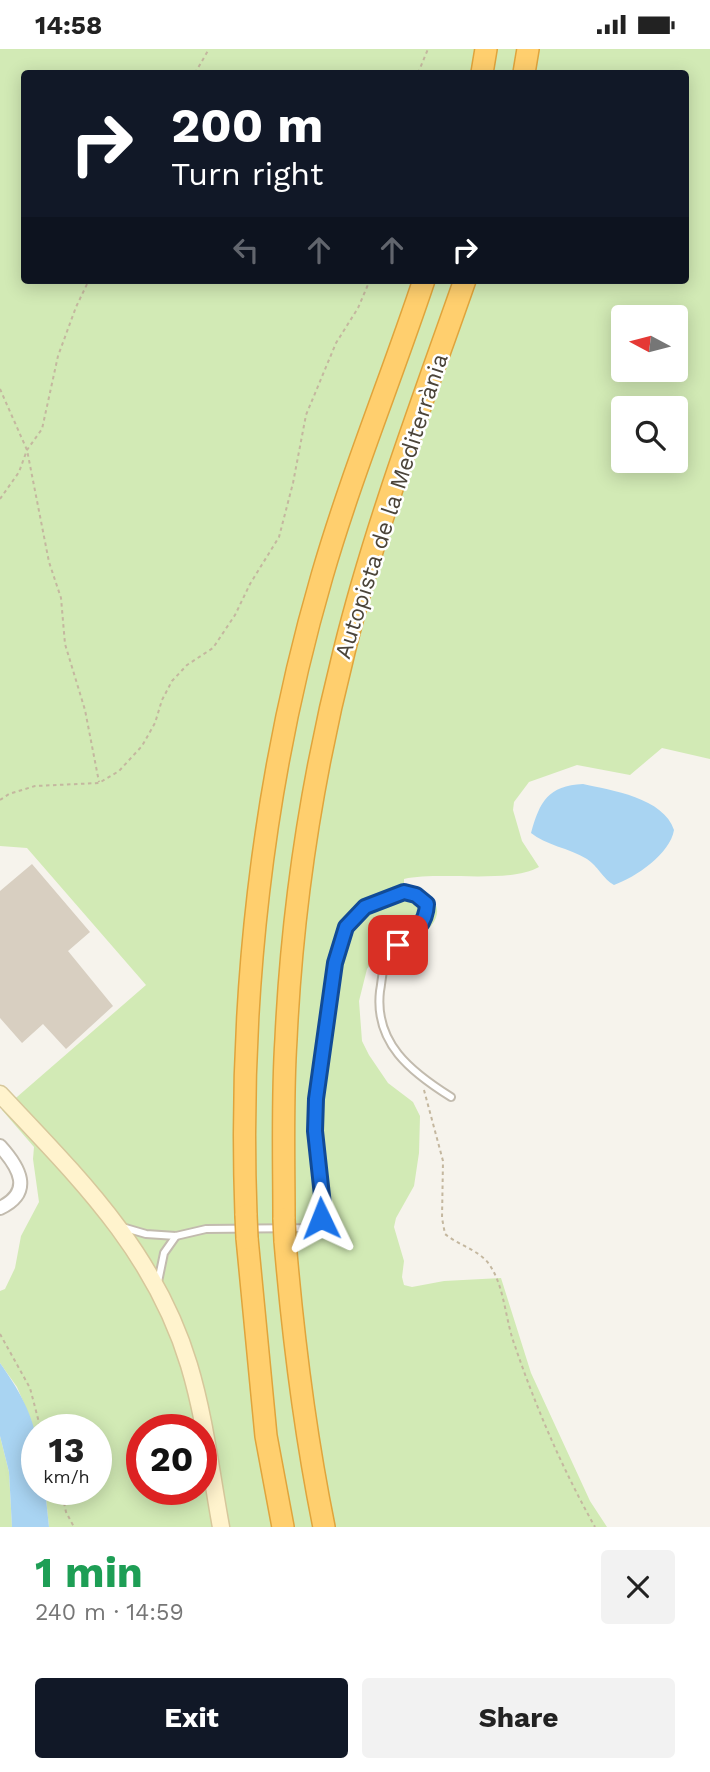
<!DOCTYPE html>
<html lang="en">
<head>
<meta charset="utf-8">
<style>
	:root { --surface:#fff; --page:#f2f2f2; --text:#222; --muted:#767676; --accent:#111827 }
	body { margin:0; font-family:"Work Sans",sans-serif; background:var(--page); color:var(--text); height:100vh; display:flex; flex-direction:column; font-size:26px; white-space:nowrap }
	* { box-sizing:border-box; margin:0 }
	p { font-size:23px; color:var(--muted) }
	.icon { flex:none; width:38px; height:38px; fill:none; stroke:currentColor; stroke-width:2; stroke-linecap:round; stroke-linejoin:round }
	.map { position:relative; height:1478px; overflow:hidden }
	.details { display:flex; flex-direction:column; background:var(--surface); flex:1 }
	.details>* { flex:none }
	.hud { position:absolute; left:21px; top:21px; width:668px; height:214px; border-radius:7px; box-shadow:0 4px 18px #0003; background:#111827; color:#fff; overflow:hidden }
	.needle { width:46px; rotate:277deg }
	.tools { position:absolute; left:611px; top:256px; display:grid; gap:14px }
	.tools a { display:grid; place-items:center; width:77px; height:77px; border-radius:7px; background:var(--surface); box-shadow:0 4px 18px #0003; font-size:35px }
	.speed { position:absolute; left:21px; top:1365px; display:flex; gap:14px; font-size:35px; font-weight:700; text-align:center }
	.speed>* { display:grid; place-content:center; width:91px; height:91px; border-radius:50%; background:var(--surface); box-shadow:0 4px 18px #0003; line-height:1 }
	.speed small { font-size:18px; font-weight:400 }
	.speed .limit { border:10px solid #d22; background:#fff; color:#111 }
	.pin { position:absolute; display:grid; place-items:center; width:60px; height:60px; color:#fff; margin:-30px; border-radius:14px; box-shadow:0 4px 10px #0006 }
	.me { position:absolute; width:77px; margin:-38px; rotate:358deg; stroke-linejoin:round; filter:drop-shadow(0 0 5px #0008) }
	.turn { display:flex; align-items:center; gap:24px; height:147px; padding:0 35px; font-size:32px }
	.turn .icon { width:91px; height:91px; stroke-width:2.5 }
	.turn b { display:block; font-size:49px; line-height:60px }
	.lanes { display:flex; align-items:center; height:66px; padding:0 35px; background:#0003; justify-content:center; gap:35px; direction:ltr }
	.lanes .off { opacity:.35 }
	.round { display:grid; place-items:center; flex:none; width:74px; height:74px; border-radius:7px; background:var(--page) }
	.head { display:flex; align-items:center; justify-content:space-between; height:119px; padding:0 35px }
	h1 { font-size:42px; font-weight:700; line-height:52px; color:#1e9e55 }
	.primary-button { display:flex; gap:14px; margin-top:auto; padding:14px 35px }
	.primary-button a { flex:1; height:80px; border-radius:7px; background:var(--accent); color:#fff; font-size:28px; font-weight:700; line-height:80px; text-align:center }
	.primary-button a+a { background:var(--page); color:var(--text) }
	.status { display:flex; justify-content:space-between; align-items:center; height:49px; padding:0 35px; background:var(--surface); direction:ltr }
	.status svg { height:19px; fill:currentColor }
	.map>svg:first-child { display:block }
</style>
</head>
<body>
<div class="status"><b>14:58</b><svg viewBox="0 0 49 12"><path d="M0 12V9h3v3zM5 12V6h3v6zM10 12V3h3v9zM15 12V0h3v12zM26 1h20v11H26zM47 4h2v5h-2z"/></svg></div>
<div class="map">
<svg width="710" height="1478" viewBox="0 0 710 1478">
	<rect width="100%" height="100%" fill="#f6f3ec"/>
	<g fill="#d2eab5" fill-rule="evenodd">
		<path d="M0,0h710v710l-48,-11 -32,27 -53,-10 -48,17 -15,20 -1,8 9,31 17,26c-29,17 -99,4 -135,12v8c40,8 44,31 11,53l-15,-7 -7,3 -26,33 -8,32 3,40 7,14 19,28 25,19 7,14 -1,37 -5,33 -18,32 -2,9 10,34 -2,16 2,8 8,2 32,-6 57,-3 30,95 59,128 17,26h-558l-4,-38h51v-59h-59v13l-6,-23 -14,-33 -17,-24v-72l5,-2 10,-21 6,-32 18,-34 -6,-43 1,-12 -32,-37 144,-125 -119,-137 -27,-2zM24,24h662v207h-662zM623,268h53v52h-53zM623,359h53v52h-53zM142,1381h59v59h-59z"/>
		<polygon points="0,1387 9,1423 12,1478 0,1478"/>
	</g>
	<g fill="#a9d4f2">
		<path d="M583,735c28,6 81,14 91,46 -4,24 -38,47 -60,55 -11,-6 -16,-19 -27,-26 -18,-11 -42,-14 -56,-26 9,-32 17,-47 52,-49z"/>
		<path d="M0,1314c17,24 34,52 37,81 1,15 0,30 0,45h8l4,38h-37l-3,-55 -9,-36z"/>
	</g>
	<polygon fill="#d8cfc1" points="32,815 90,883 68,902 113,957 66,1000 43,975 22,994 0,969 0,842"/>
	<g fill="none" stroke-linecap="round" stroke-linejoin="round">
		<defs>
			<g id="service">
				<path d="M122,1178l24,7 30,2 30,-7 103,-1 7,-3 5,-7 2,-13 -8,-74 1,-32 19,-136 11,-36 19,-20 39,-15 12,3 11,9c-2,31 -26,31 -40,55 -5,8 -5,22 -7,32 -6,52 31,81 71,106"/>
				<polyline points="158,1233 164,1204 176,1187"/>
			</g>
			<path id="minor" d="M0,1097c19,21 34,46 0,62"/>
			<path id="secondary" d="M0,1045c79,84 155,158 189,271 16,53 22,108 32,162"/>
			<g id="motorway">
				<polyline points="482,24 486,0"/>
				<polyline points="524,24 528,0"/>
				<path d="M246,1166c-8,-214 16,-433 76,-639 29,-100 69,-197 102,-296"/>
				<path d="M284,1170c0,-60 -2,-120 2,-180 6,-130 26,-261 58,-387 31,-126 78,-249 121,-372"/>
				<polyline points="247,1189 266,1387 283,1478"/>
				<path d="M285,1192c8,96 20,192 39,286"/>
			</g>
		</defs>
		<use href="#service" stroke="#c2bbae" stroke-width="10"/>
		<use href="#minor" stroke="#c2bbae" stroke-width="16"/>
		<use href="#secondary" stroke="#d6c79b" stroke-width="19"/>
		<use href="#motorway" stroke="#e0a43c" stroke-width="24"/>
		<g stroke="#c4b79f" stroke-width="2" stroke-dasharray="3.5 3.5" stroke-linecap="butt">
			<polyline points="195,24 209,0"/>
			<polyline points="418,24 428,0"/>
			<polyline points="0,340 27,401 49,513 61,549 65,595 85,661 99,733"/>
			<polyline points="0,450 19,423 27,401 42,380 58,307 76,258 89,231"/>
			<polyline points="0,751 9,745 35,737 99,734 119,722 142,697 155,674 162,651 172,632 187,616 213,599 235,566 250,535 279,488 293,434 306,366 336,294 358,259 370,231"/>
			<path d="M424,1041l19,71 -1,57 3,16c13,11 34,16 44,30 16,23 16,56 26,82 21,62 48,124 80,181"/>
			<polyline points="0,1285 30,1339 41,1381"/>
			<polyline points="61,1440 66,1463 74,1478"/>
		</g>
		<use href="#service" stroke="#fff" stroke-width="6"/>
		<use href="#minor" stroke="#fff" stroke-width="12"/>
		<use href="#secondary" stroke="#fff3cd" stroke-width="16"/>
		<use href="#motorway" stroke="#ffcf6e" stroke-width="21"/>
		<defs>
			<g id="motorway-bridge">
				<polyline points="246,1166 247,1189"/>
				<polyline points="284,1170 285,1192"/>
			</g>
		</defs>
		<use href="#motorway-bridge" stroke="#e0a43c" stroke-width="24" stroke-linecap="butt"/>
		<use href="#motorway-bridge" stroke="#ffcf6e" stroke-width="21"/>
	</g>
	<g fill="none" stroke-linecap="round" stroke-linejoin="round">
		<defs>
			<path id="route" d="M321,1169l2,-13 -8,-74 1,-32 19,-136 11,-36 19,-20 39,-15 12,3 11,9c-1,21 -13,29 -29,41"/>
		</defs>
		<use href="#route" stroke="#114b97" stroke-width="18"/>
		<use href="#route" stroke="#1a73e8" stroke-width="12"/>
	</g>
	<g text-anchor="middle" stroke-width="5" stroke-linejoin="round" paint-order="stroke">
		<g font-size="23" fill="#4b4439" stroke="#fff">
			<text transform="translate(391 457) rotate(-72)" y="8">Autopista de la Mediterrània</text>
		</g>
	</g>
</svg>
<div class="tools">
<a><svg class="needle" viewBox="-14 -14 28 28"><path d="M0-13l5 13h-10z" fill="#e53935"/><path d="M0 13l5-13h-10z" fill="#767676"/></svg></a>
<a><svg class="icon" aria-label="search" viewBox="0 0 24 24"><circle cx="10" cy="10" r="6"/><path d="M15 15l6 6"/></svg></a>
</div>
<div class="speed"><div>13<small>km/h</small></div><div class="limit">20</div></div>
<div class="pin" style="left:398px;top:896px;background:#d93025"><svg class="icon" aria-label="arrive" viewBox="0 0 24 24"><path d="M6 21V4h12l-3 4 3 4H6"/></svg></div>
<svg class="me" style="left:321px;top:1169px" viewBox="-20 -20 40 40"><path d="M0-17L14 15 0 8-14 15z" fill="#1a73e8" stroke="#fff" stroke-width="4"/></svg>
<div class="hud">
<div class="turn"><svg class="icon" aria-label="right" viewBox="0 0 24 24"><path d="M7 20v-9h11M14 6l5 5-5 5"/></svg><div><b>200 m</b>Turn right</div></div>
<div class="lanes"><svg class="icon off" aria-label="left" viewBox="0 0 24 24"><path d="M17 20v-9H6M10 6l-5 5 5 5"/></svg><svg class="icon off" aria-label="ahead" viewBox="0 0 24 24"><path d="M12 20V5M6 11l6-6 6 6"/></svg><svg class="icon off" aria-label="ahead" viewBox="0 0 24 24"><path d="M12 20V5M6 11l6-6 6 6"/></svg><svg class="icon" aria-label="right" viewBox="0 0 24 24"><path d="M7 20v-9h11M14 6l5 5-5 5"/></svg></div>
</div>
</div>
<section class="details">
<div class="head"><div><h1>1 min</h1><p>240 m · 14:59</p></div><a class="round"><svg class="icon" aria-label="close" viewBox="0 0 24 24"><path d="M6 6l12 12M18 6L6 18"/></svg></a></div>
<div class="primary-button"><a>Exit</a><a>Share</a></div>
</section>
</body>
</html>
